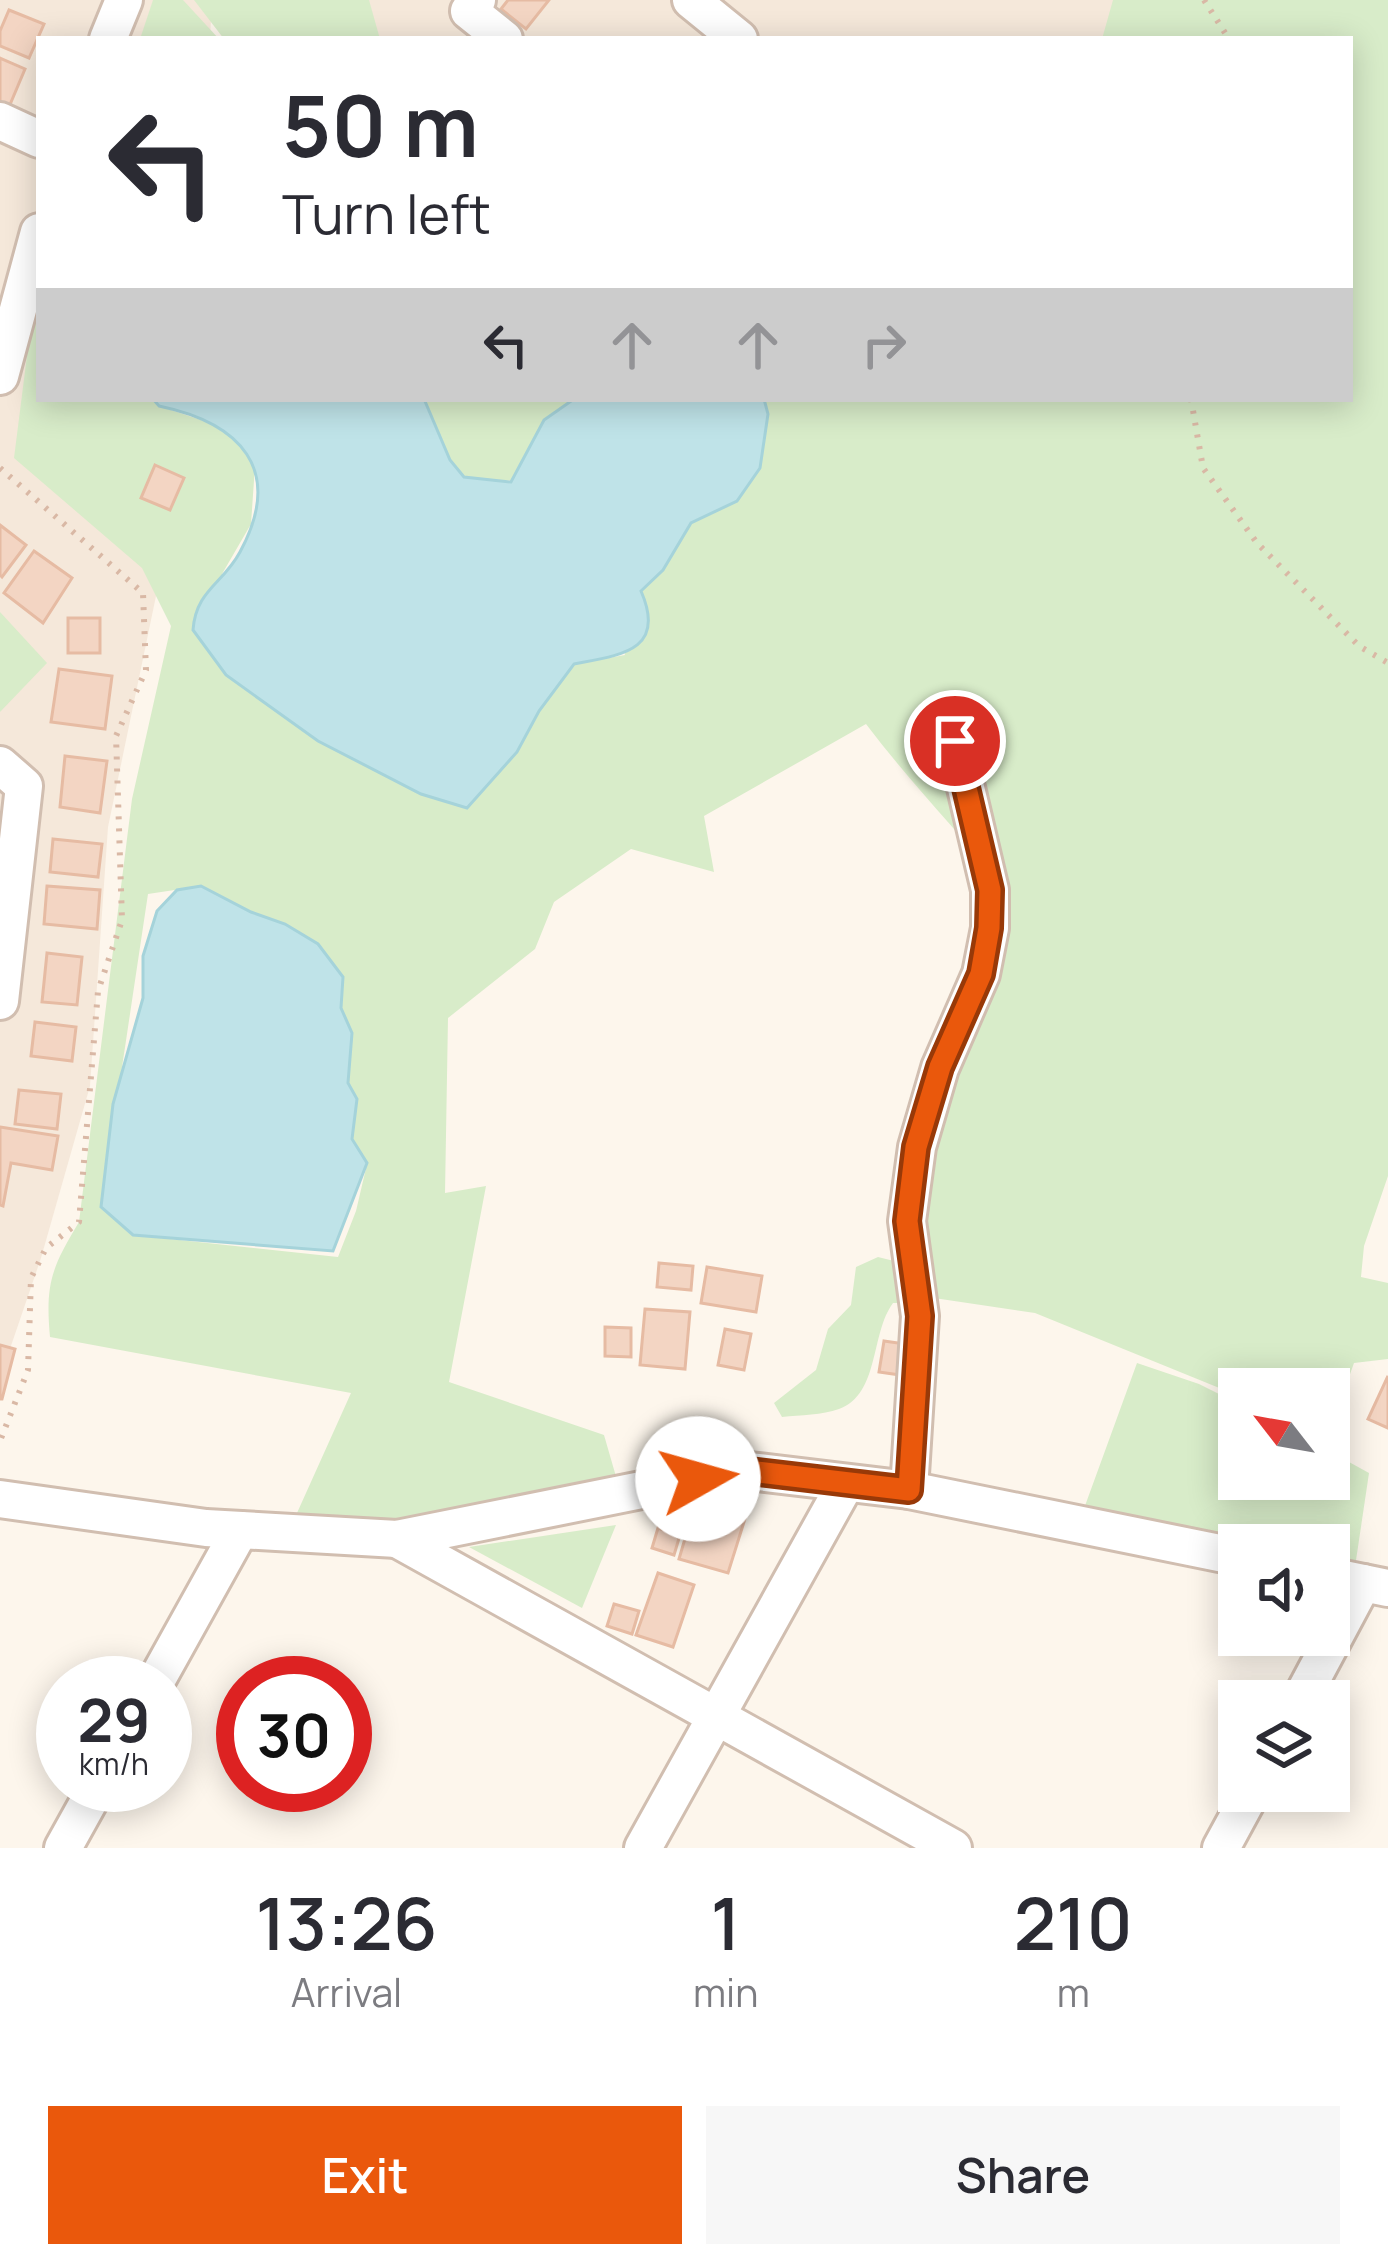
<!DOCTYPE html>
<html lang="en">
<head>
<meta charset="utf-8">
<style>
	:root { --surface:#fff; --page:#f7f7f7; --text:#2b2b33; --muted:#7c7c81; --accent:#ea580c }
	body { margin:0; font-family:Manrope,sans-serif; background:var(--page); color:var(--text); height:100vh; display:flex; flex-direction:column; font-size:45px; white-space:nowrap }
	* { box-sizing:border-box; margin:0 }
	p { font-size:39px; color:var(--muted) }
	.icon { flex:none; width:66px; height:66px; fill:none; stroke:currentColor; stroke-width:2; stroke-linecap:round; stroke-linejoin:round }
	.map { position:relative; height:1848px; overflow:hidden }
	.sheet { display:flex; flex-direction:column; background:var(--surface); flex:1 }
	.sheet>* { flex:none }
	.banner { position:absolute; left:36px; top:36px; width:1317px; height:366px; border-radius:0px; box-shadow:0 6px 30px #0003; background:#fff; color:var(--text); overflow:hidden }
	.needle { width:78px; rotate:301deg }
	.buttons { position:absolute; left:1218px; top:1368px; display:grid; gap:24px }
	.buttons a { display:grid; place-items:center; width:132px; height:132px; border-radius:0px; background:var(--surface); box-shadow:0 6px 30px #0003; font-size:60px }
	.speed { position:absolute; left:36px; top:1656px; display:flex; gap:24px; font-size:60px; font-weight:700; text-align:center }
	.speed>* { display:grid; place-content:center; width:156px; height:156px; border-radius:50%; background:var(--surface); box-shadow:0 6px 30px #0003; line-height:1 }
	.speed small { font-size:30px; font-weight:400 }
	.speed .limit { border:18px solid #d22; background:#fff; color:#111 }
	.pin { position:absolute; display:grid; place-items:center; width:102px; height:102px; color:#fff; margin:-51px; border:6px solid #fff; border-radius:50%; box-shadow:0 3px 12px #0007 }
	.me { position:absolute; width:132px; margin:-66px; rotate:83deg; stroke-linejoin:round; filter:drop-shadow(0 0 9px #0008) }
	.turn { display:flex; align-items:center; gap:42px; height:252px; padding:0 48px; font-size:54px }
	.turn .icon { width:156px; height:156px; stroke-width:2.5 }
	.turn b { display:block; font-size:84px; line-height:102px }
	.lanes { display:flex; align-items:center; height:114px; padding:0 48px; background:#0003; justify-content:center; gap:60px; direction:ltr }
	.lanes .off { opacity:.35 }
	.eta { display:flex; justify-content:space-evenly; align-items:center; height:204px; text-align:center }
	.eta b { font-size:72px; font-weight:600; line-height:84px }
	.cta { display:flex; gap:24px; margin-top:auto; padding:24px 48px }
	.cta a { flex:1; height:138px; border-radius:0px; background:var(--accent); color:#fff; font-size:48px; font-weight:600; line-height:138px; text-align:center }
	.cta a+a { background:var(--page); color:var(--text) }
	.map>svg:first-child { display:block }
</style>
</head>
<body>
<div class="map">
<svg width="1388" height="1848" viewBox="0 0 1388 1848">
	<rect width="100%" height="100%" fill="#fdf6ec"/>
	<g fill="#f5e8da">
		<polygon points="0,0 212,0 210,39 39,39 39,399 219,493 156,596 108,827 90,1086 41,1258 0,1378"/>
		<polygon points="362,0 1123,0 1117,39 363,39"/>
	</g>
	<g fill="#d8ecc9" fill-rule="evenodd">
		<polygon points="153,0 183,0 219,39 140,39"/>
		<polygon points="194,0 369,0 380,39 224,39"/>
		<path d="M1113,0h275v1176l-24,70 -3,31 27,6v76l-34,4 -25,70v-44h-90v7l-204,-83 -101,-15 -13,-102 82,-309c-45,-56 -94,-106 -137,-163l-162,92 10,56 -83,-23 -77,53 -19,47 -87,69 -3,175 41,-7 -37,196 155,53 13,45 -182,51 -147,2 63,-140 -301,-56c-5,-54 2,-70 29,-115l53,-423 39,-173 -29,-58 -128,-110 16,-126 9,-27v94h114l6,7 69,23 27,37 -4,58 -29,50 132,186 114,48 107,-144 50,-9 -46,-184 -141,19 -36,-91h948v-360h-248zM201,886l50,26 92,65 -2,31 11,131 15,25 -11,47 -18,46 -205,-22 -32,-28 47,-313z"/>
		<polygon points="0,612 47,663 0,712"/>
		<path d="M878,1257l24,6 -1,40h-8c-23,31 -13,91 -54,106 -17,6 -38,6 -57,8l-8,-14 42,-33 12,-41 23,-24 5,-38z"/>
		<polygon points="1137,1363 1199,1384 1239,1404 1239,1479 1329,1479 1329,1451 1369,1473 1355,1567 1329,1563 1329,1545 1239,1545 1078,1525"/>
		<polygon points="616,1525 582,1608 469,1547"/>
	</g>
	<g fill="#bfe3e8" stroke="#a5d3da" stroke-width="3">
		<path d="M153,399h271l26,61 14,17 47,5 33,-62 30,-21h190l4,15 -8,54 -23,33 -46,22 -28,47 -22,21c26,60 -20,64 -67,73l-35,47 -22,41 -50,56 -46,-14 -103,-53 -92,-66 -33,-45c3,-40 30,-46 47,-78 45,-83 0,-129 -81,-146z"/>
		<polygon points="201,886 251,912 285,924 318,944 343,977 341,1008 352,1033 348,1083 357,1099 352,1139 367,1163 333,1251 133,1235 101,1207 113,1104 143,998 143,956 157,911 177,890"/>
	</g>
	<g fill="#f3d5c3" stroke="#e6bba3" stroke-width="3">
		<polygon points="508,0 549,0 526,29 501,9"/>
		<polygon points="9,10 44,24 29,58 0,46 0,31"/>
		<polygon points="0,58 25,69 6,114 0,111"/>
		<polygon points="155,465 184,478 170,510 141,498"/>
		<polygon points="0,525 26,545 2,577 0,575"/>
		<polygon points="34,551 72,578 43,623 4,593"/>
		<rect x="68" y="618" width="32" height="35"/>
		<polygon points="59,669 112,676 105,729 51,722"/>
		<polygon points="65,756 107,761 100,813 60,807"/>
		<polygon points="53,839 102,844 98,877 50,872"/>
		<polygon points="47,886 100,890 97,929 44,924"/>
		<polygon points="47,953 82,957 77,1005 42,1002"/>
		<polygon points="35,1022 76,1027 72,1061 31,1056"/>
		<polygon points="19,1090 61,1094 57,1129 15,1124"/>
		<polygon points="0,1127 58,1136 52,1170 11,1163 3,1206 0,1205"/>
		<polygon points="659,1263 693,1266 691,1290 657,1287"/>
		<polygon points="707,1267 762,1276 756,1312 701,1303"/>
		<polygon points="645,1309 690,1312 685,1369 640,1365"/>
		<polygon points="605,1327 631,1328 631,1357 605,1356"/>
		<polygon points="725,1329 751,1334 744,1370 718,1365"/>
		<polygon points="884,1341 905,1344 900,1375 879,1372"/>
		<polygon points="0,1345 15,1349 2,1399 0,1399"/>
		<polygon points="1388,1376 1388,1428 1368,1419"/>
		<polygon points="699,1491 749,1506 728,1573 679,1559"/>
		<polygon points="658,1528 680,1535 674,1555 652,1548"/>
		<polygon points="658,1573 694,1585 673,1647 636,1635"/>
		<polygon points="614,1604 639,1611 632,1634 607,1626"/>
	</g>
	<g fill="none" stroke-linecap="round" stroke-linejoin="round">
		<defs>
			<g id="minor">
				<polyline points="477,0 469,11 504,39"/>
				<polyline points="691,0 739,39"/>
				<polyline points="108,39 124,0"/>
				<polyline points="0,121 39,139"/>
				<polyline points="0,376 39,232"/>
				<polyline points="0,765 24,786 0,1001"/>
				<polyline points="909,1490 920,1316 907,1221 917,1147 940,1068 981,974 990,928 990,890 955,741"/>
				<polyline points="0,1499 206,1528 397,1539 741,1470 909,1490 1239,1557"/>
				<polyline points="397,1539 953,1848"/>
				<polyline points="1329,1576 1388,1588"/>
				<polyline points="155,1683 240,1530"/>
				<polyline points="1300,1701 1363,1583"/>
				<polyline points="63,1848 98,1785"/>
				<polyline points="643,1848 846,1483"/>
				<polyline points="1221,1848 1252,1791"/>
			</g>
		</defs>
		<use href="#minor" stroke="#d1beb0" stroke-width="42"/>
		<g stroke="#d9b8a5" stroke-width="6" stroke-dasharray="3 9" stroke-linecap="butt">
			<polyline points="1204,0 1229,39"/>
			<polyline points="1191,399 1203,468 1257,543 1359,646 1388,663"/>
			<polyline points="0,468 143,593 146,670 116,736 122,920 98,991 79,1222 46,1248 31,1278 28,1370 0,1441"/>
		</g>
		<use href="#minor" stroke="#fff" stroke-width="36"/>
	</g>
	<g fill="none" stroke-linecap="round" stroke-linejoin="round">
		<defs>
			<polyline id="route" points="698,1479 741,1470 909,1490 920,1316 907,1221 916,1147 940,1067 981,974 989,928 990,890 955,741"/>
		</defs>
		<use href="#route" stroke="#983908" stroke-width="30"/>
		<use href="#route" stroke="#ea580c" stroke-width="21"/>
	</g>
</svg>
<div class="buttons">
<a><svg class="needle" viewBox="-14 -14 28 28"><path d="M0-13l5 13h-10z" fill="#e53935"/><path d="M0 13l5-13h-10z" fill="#7c7c81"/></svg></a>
<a><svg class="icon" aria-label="sound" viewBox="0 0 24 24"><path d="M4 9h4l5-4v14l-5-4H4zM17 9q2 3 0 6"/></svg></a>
<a><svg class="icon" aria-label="layers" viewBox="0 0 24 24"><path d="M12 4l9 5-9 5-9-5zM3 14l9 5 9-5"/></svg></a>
</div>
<div class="speed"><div>29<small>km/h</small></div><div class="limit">30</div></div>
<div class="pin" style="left:955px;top:741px;background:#d93025"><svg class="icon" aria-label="arrive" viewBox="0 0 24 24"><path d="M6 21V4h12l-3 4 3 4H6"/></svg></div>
<svg class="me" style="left:698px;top:1479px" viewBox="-20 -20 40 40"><circle r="19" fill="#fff"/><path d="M0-13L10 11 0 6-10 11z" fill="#ea580c"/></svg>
<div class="banner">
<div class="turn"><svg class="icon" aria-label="left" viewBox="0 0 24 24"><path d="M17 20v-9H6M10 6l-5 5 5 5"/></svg><div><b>50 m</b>Turn left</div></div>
<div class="lanes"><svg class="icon" aria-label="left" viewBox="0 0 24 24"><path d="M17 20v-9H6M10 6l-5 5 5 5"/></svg><svg class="icon off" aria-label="ahead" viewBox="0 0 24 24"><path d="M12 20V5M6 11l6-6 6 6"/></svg><svg class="icon off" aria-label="ahead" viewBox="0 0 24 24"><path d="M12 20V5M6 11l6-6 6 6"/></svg><svg class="icon off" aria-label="right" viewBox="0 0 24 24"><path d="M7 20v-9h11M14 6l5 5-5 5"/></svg></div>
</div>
</div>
<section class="sheet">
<div class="eta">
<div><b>13:26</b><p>Arrival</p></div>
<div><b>1</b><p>min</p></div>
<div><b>210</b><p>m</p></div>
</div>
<div class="cta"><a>Exit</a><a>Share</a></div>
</section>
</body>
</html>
